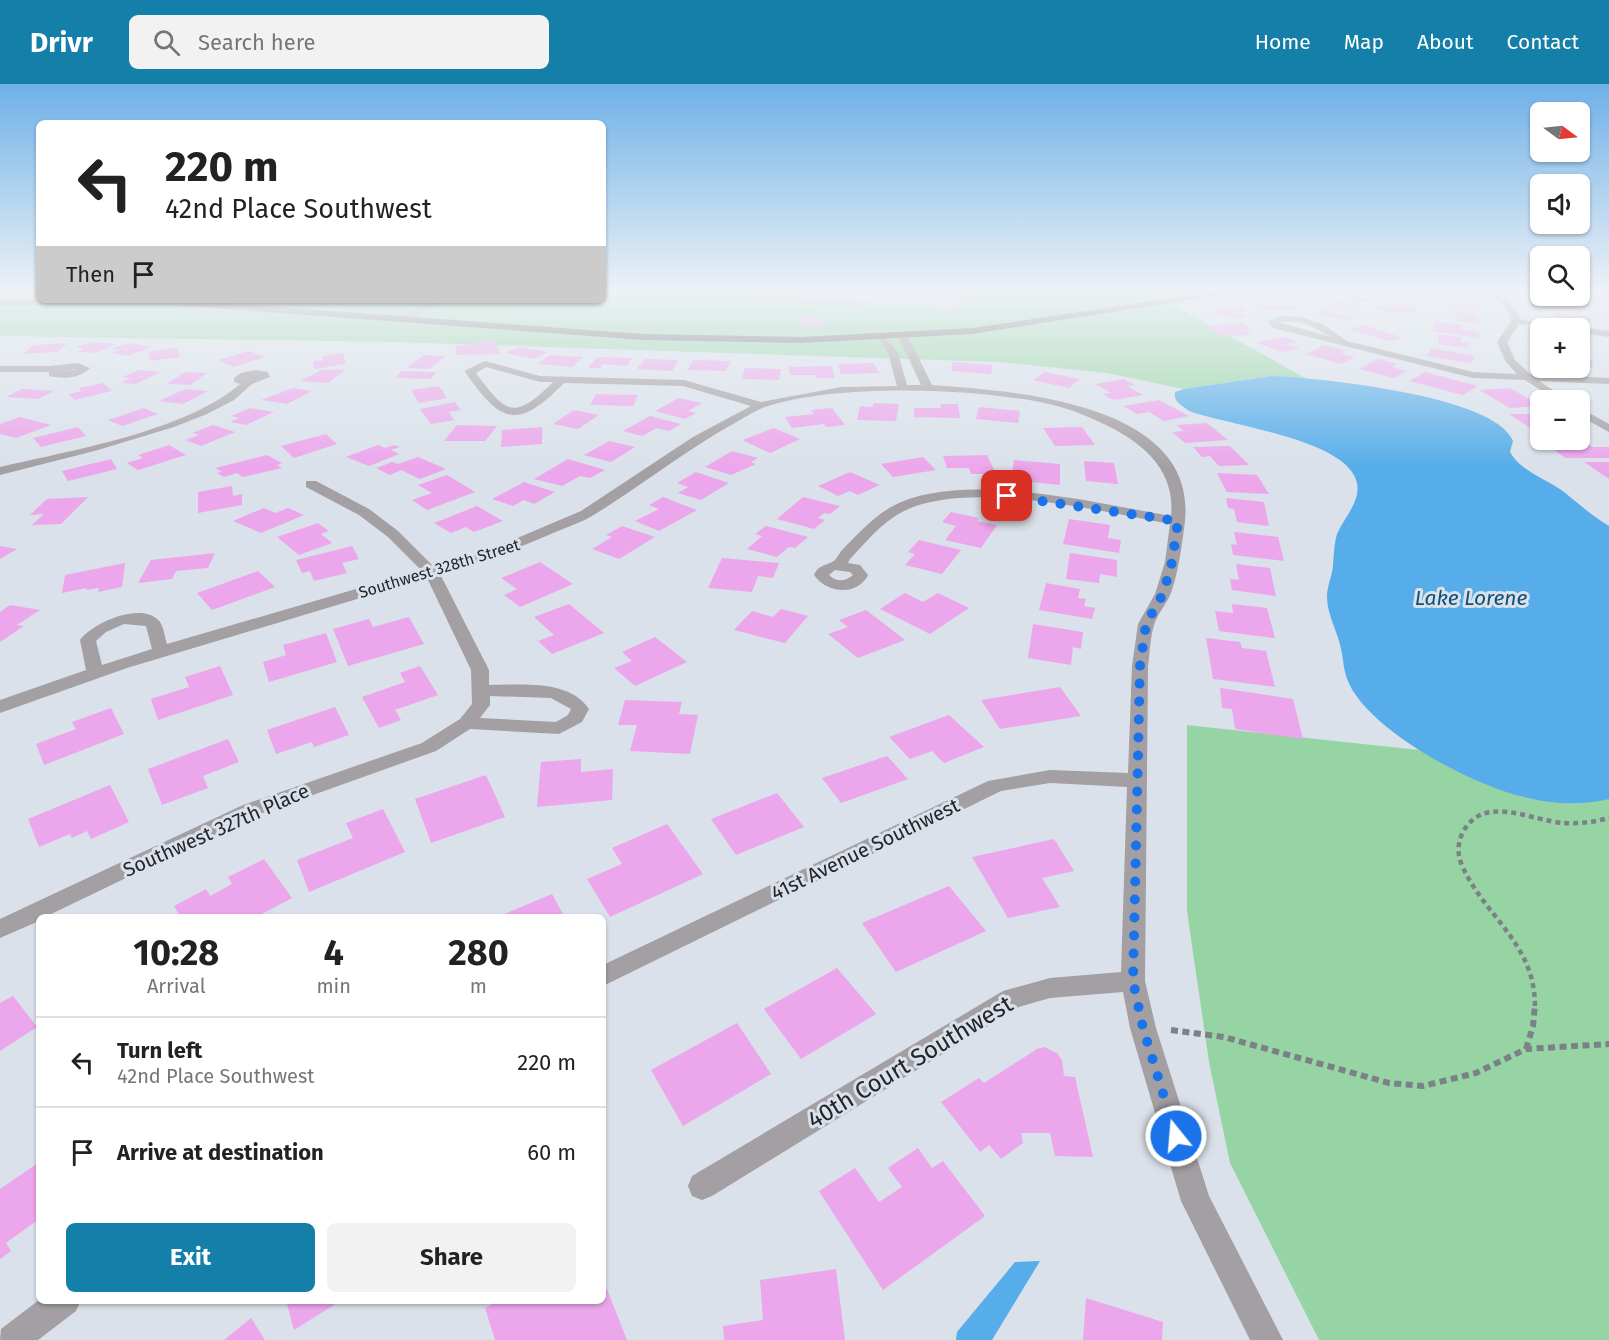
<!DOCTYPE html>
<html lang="en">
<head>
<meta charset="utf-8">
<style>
	:root { --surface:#fff; --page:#f2f2f2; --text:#222; --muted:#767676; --line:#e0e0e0; --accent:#147fa8 }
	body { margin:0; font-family:"Fira Sans",sans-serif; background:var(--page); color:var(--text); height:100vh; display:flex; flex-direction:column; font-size:22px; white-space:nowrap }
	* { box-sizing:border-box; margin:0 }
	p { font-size:20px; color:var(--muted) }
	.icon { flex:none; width:33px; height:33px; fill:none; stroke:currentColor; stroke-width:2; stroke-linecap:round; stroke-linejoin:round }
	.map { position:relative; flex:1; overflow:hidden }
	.sheet { position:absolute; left:36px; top:830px; width:570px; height:390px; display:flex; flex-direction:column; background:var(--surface); border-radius:9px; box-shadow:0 2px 4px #0004 }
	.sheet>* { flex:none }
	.hud { position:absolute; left:36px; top:36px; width:570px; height:183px; border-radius:9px; box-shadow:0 2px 4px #0004; background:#fff; color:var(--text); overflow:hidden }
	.needle { width:39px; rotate:105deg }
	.fabs { position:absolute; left:1530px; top:18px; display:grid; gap:12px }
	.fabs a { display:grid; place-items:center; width:60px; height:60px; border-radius:9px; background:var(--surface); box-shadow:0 2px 4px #0004; font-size:30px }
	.pin { position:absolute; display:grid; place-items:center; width:51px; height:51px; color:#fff; margin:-26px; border-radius:12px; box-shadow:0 3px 9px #0006 }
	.me { position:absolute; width:66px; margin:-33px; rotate:343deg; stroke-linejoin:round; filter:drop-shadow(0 0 4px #0008) }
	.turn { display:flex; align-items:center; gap:21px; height:126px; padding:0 30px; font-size:27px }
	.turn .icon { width:78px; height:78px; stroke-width:2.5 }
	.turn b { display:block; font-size:42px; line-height:51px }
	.then { display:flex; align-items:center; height:57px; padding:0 30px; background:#0003; gap:12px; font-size:22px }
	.eta { display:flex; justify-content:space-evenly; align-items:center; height:102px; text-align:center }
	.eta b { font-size:36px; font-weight:700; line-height:42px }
	.button { display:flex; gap:12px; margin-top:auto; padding:12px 30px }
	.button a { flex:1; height:69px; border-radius:9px; background:var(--accent); color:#fff; font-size:24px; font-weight:700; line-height:69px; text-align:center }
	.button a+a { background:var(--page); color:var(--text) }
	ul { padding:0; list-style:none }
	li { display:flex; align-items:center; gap:18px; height:90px; padding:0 30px; border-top:2px solid var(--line) }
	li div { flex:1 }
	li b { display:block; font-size:22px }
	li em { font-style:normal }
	header { display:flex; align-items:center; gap:36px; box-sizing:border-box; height:84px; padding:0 30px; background:var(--accent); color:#fff }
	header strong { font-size:28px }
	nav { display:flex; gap:33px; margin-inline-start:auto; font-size:21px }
	.search { width:420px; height:54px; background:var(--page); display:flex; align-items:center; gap:15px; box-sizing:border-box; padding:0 21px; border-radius:9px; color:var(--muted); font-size:22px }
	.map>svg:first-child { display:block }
</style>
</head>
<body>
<header>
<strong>Drivr</strong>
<div class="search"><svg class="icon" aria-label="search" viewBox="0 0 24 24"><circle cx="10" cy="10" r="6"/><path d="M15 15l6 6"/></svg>Search here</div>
<nav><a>Home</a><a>Map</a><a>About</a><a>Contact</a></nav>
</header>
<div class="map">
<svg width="1609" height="1256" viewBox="0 0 1609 1256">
	<rect width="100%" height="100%" fill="#dae1ea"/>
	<g fill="#96d4a4">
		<polygon points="0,208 39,208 39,216 603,216 603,208 736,208 951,224 960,208 1185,208 1179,224 1307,295 1272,292 1184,305 1107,289 1000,278 394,258 0,252"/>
		<polygon points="1187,641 1419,666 1483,698 1522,713 1609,715 1609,1256 1319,1256 1230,1079 1209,978 1187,827"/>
	</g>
	<g fill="#57ade9">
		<path d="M1272,292c46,2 223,19 241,65l-3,11c10,19 37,27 54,40 15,12 28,24 45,34v273c-28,7 -58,5 -85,-2 -51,-11 -168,-72 -179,-125 -2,-8 -2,-16 -4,-23 -3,-17 -14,-34 -14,-52 0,-11 5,-21 6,-31 1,-11 1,-22 4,-32 8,-19 31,-39 15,-62 -24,-35 -124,-47 -163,-61 -7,-6 -16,-9 -14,-19l9,-3z"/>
		<polygon points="1040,1177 992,1256 956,1256 957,1248 1015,1178"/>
	</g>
	<g fill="#eca6eb">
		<polygon points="904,208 926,209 934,211 922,217 896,212"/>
		<polygon points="1395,208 1403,211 1378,215 1361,210"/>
		<polygon points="1436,208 1458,208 1471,214 1450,215"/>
		<polygon points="947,212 973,218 958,224 937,216"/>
		<polygon points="1522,212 1551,212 1563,216 1536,218"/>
		<polygon points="1567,212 1604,213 1609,219 1573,216"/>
		<polygon points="1338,213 1346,217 1363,221 1358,224 1327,221 1315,214"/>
		<polygon points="1444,216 1475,219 1480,225 1449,225"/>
		<polygon points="1388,218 1418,222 1416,228 1385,228 1374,223 1386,222"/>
		<polygon points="1256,219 1290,220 1297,226 1262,226"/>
		<polygon points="1232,221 1249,225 1239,229 1247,232 1238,235 1211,228"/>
		<polygon points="1324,226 1356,233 1349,237 1317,231"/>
		<polygon points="1456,227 1479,230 1479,240 1456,237"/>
		<polygon points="1555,228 1591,233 1591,238 1555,233"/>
		<polygon points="818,232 820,238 827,238 829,242 803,243 799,233"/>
		<polygon points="1435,237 1463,241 1461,245 1480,248 1478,254 1432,247"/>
		<polygon points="1242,239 1254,246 1245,247 1251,251 1223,252 1205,242"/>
		<polygon points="1365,241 1403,254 1388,257 1349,245"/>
		<polygon points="1439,250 1461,253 1461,258 1469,259 1468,264 1438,260"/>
		<polygon points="1286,253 1297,258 1287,260 1300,265 1281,268 1256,258"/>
		<polygon points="496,257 500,270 457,271 455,262"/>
		<polygon points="89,258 117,260 96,269 77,268 84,264 75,264"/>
		<polygon points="68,259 57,268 22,270 34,261"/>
		<polygon points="128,259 152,263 128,272 111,269 120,266 111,265"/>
		<polygon points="1325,261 1347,267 1341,270 1355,273 1342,280 1305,270"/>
		<polygon points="177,263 180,273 151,277 148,268"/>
		<polygon points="520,263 548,268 534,275 505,269"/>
		<polygon points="1431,264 1475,272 1471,279 1427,272"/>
		<polygon points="249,267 265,273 234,283 218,276"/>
		<polygon points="343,269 346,280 314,285 313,277 323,276 323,272"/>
		<polygon points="424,271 446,272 429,285 407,284"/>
		<polygon points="549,271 583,273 573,283 538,280"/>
		<polygon points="597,273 632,274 627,282 603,280 600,284 588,284"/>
		<polygon points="1580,274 1593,277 1592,284 1580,282"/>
		<polygon points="645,275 679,276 672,287 637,285"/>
		<polygon points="1377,275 1398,280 1392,283 1407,287 1395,294 1359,285"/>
		<polygon points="693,276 731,277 726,287 688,286"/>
		<polygon points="953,278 993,281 991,290 951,287"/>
		<polygon points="874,279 879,289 841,290 838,280"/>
		<polygon points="832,282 835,294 816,294 816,291 790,291 789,283"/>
		<polygon points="745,284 781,285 779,296 742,295"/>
		<polygon points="323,285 345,286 328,299 300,297"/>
		<polygon points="138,286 161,288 136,300 121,299 130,294 123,293"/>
		<polygon points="402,287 437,288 431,295 395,294"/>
		<polygon points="185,288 207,289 190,301 167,300"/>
		<polygon points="1045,288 1080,295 1069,304 1033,296"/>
		<polygon points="1425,288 1478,302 1463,311 1409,297"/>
		<polygon points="1124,295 1135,301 1127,302 1143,311 1114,316 1102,310 1111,309 1095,300"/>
		<polygon points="103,299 112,307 74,316 69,310 81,307 79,304"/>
		<polygon points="439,302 447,314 419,319 411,306"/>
		<polygon points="293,304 312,307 287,320 261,316"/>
		<polygon points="1510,304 1540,321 1540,322 1510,324 1479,306"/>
		<polygon points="22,305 54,307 38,315 6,313"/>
		<polygon points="185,305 208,307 183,320 159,317"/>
		<polygon points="596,310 638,311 633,322 590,321"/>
		<polygon points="679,314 702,319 688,327 696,329 685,335 655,327"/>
		<polygon points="1159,316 1189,332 1164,337 1149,328 1137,330 1123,322"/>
		<polygon points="455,318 461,326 449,328 454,336 431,340 420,325"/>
		<polygon points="873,319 899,320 896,337 857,336 860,322 873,323"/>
		<polygon points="940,320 958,320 960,334 914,333 914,324 941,324"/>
		<polygon points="979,323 1020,327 1018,339 976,335"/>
		<polygon points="144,324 158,330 122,342 108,336"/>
		<polygon points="250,324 274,328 246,341 230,338 239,334 231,332"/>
		<polygon points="832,324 845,341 826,343 824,340 792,344 785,333 814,330 811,326"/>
		<polygon points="574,326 599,331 578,345 553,340"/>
		<polygon points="1509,330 1540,330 1540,344 1530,344"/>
		<polygon points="650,332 681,340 669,347 657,344 642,352 623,347"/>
		<polygon points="20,333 51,341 16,354 0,350 0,340"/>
		<polygon points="1207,339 1228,356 1185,359 1172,348 1184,347 1176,341"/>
		<polygon points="213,341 235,348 201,362 185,356 199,351 192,349"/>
		<polygon points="457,341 497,342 485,357 444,357"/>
		<polygon points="78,343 86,352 41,363 33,354"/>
		<polygon points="542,343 542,360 501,363 502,346"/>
		<polygon points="1082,343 1095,361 1055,362 1043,344"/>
		<polygon points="774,344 800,355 770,369 742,356"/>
		<polygon points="326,350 337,360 294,374 281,362"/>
		<polygon points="1580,354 1593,363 1609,363 1609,374 1565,374 1552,364 1562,364 1549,356"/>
		<polygon points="609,357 635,363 611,378 584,371"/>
		<polygon points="169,361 186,371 138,386 127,379 143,374 138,371"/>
		<polygon points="378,361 385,364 394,361 400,363 391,366 399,370 369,382 346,373"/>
		<polygon points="1230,362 1249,381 1219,382 1210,372 1202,373 1193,363"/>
		<polygon points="732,367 758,374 751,378 756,380 731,391 705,383"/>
		<polygon points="267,371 282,379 277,381 282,384 243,393 237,389 224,393 217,389 222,388 215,384"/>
		<polygon points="987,371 996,390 971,390 969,384 947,384 943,372"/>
		<polygon points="418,373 446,385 420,395 401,386 390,391 376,384 392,378 398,380"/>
		<polygon points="923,373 936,386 893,393 881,380"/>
		<polygon points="111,375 117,385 68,397 62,387"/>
		<polygon points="568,375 605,386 590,394 580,392 562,402 534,395"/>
		<polygon points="1014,376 1060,380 1060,401 1031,398 1031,392 1012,390"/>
		<polygon points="1084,377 1114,379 1118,400 1086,397"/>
		<polygon points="1584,378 1609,378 1609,395"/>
		<polygon points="696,388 729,399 701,416 678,409 688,403 677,399"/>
		<polygon points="850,388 880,401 858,411 850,407 838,412 818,402"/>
		<polygon points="1217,389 1257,391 1269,410 1227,408"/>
		<polygon points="447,391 475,408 427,426 412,416 432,409 418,401"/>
		<polygon points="524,398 555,408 534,420 524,416 513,422 492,415"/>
		<polygon points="232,402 233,412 242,410 242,421 198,429 198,408"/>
		<polygon points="88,413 61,440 32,441 44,430 30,431 47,415"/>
		<polygon points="663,413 697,426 659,447 635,437 659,425 649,421"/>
		<polygon points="803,413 840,422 830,430 824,429 818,434 825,436 814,445 777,435"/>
		<polygon points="1226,414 1264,418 1269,442 1237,438 1234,425 1228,424"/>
		<polygon points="477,422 503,437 474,448 466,443 451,449 434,439"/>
		<polygon points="264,424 275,429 288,424 304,431 261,449 233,437"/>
		<polygon points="951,428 979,434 977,437 997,441 981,464 945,456 956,442 942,438"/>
		<polygon points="1069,435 1110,441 1108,454 1121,456 1119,469 1063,460"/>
		<polygon points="318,439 329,447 321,450 332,459 299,471 277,453"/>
		<polygon points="622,442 655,453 619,475 592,465 612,453 606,451"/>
		<polygon points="766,442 808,453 795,464 789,463 777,473 747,465 762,452 755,450"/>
		<polygon points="1234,448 1278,453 1284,477 1233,471 1231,460 1237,461"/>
		<polygon points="919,456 961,466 942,490 905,481 915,470 908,468"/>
		<polygon points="0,462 17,465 0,475"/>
		<polygon points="352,462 359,475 342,479 347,489 314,497 310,487 302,489 296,476"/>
		<polygon points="215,469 208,484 176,487 172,495 138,499 151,476"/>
		<polygon points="1070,469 1117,476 1117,493 1100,490 1099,499 1066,495"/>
		<polygon points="722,474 779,479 773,494 758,492 752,508 708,504"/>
		<polygon points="540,478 573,500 520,523 504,511 517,505 501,494"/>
		<polygon points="125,479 122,503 98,508 99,504 86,506 87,504 62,509 65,491"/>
		<polygon points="1236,480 1270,484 1276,512 1232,506 1230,495 1239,496"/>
		<polygon points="258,487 275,503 212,526 197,509"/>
		<polygon points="1046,499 1080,505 1078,514 1086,515 1084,522 1095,524 1092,535 1039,526"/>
		<polygon points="905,509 923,518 938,509 969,524 930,550 880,525"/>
		<polygon points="569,520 604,549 552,570 538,557 554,551 534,533"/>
		<polygon points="1232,520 1267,524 1275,554 1219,547 1215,527 1233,529"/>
		<polygon points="10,521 40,526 17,541 24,542 0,558 0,528"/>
		<polygon points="781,525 808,532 785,559 734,546 752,527 773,533"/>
		<polygon points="866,526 905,556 858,574 828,550 848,543 839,536"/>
		<polygon points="409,533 424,560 348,582 333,545 369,535 373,543"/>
		<polygon points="1033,540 1083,548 1081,565 1073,563 1071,581 1028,574"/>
		<polygon points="326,549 337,578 269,598 263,578 286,571 283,561"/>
		<polygon points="655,553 687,578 635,602 614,584 632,577 622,568"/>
		<polygon points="1206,554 1240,558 1242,564 1266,567 1275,603 1213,595"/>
		<polygon points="220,582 233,611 158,636 151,615 189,603 185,593"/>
		<polygon points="420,582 438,611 395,626 401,636 379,644 362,613 405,598 400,589"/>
		<polygon points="1060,603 1081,632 1000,645 981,616"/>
		<polygon points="1220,604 1293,615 1303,655 1235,645 1232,625 1222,624"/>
		<polygon points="625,616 682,618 679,630 698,631 690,670 630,667 637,641 618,641"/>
		<polygon points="335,623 349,651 314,663 312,658 276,670 267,646"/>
		<polygon points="111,624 124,650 44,681 36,660 76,645 72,638"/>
		<polygon points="949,631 984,663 944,679 932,667 910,675 889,653"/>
		<polygon points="228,655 239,678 203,692 208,704 162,721 148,685"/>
		<polygon points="887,672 908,695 841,719 822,694"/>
		<polygon points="581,675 581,688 613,685 612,716 537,723 541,678"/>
		<polygon points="486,691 505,733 431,759 415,715"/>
		<polygon points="110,701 129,738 91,755 87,747 72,754 70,750 39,763 28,735"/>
		<polygon points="777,709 804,743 736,771 711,735"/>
		<polygon points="383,725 405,768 309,808 297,776 353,754 346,739"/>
		<polygon points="667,740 703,790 610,833 587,795 622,780 612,764"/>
		<polygon points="1054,755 1074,787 1042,794 1060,823 1008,834 972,773"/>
		<polygon points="264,775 292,814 258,832 180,832 174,822 206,805 210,812 232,800 228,793"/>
		<polygon points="949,802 986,847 896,888 862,839"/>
		<polygon points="552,810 564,832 500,832"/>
		<polygon points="837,884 876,930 801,975 764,925"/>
		<polygon points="13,912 37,943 0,967 0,919"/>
		<polygon points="737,939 771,990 683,1042 651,986"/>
		<polygon points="1044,963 1057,969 1062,976 1064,992 1075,993 1093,1073 1055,1072 1050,1049 1021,1049 1023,1059 1001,1075 989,1061 980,1068 941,1018 979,994 984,999 1037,965"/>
		<polygon points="918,1064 932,1084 943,1077 985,1132 883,1206 819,1107 855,1084 879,1118 902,1103 888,1084"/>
		<polygon points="38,1079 39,1135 6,1159 11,1167 0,1175 0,1105"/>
		<polygon points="836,1185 845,1256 724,1256 723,1242 763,1236 760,1196"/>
		<polygon points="607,1205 627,1256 495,1256 485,1224 499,1216 581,1216 582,1220 588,1216 603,1216 603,1208"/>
		<polygon points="1086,1214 1163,1238 1162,1256 1083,1256"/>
		<polygon points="286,1216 342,1216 294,1246"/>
		<polygon points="251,1234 265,1256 224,1256"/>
	</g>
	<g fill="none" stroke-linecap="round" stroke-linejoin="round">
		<path stroke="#7c8187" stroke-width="4.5" stroke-dasharray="5 4" stroke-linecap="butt" d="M1535,922c0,-64 -52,-90 -74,-143 -4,-11 -3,-21 2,-31 21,-39 68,-11 101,-9 15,1 30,-1 45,-5"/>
		<g stroke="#7c8187" stroke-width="6" stroke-dasharray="7 4.5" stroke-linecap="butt">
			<polyline points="1171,946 1224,953 1389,999 1423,1002 1476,989 1526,965 1609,960"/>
			<polyline points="1526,965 1533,942 1535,921"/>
		</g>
		<g fill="#a39fa2" fill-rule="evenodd">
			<polygon points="1335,208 1348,208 1368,217 1361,219"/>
			<path d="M1484,208c17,0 30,10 36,27l54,9 -55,-4 -12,18 8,18 15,14 79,4v6l-70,-3 29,19h-12l-31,-20 -52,-2 -200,-50 -6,-7 14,-5 19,1 23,7 24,17 126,31 44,2 -11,-12 -9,-20 14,-21c-3,-16 -15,-20 -27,-29zM1290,237l17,3 24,13 -53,-15z"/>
			<polygon points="746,209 860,217 864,220 860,223 743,214"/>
			<polygon points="435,216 446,216 405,237 397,235"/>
			<polygon points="1580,243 1609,247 1609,253 1580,249 1580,244 1576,244"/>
			<path d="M903,249l5,3 24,49c81,6 265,17 253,136 -3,23 -6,49 -14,72 -4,11 -14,21 -17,32 -4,13 -4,28 -6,41l-3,315 11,47 53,168 74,144h-33l-69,-139 -51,-173 -7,-36 -73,6 -31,9 -307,189 -10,4 -10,-4 -4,-10 4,-10 311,-185 47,-13 71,-6 6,-185 -77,-4 -49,8 -398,195v-21l385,-184 62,-11 78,3 4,-107 6,-42 17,-30 10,-32 5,-38c-71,-13 -201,-45 -266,-13 -22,11 -38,31 -54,48l-2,4 12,2 8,10c-11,22 -42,18 -54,0 5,-11 13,-9 21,-15 2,-2 5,-8 8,-11 15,-15 29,-31 48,-42 68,-38 205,-4 280,9 5,-46 -29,-74 -67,-92 -17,-8 -36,-16 -55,-20 -72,-16 -214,-21 -284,3 -11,4 -22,12 -32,17 -49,27 -93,63 -141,92 -12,7 -28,12 -41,18 -37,16 -73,29 -111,40l49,96v15c32,0 80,-6 100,24l-7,13 -23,12 -89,-5 -34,22 -179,64 -210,101h-8v5l-39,17v-19l243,-114 179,-62 38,-24 12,-15 -1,-34 -44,-92 -300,90 -127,45v-13l86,-30 -6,-30c12,-17 63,-40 80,-18 4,6 5,16 7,22l254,-74 -33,-33 -29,-22 -53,-28v-6h10l53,28 29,22 36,36 48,-14 99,-42 112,-74 58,-31 -68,-20 -119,-3c-47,48 -63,40 -99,-11l1,-2 19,-9 55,15 144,4 77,22 80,-15 56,-1 -9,-33 -10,-16 5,-3 15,19 9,32h14l-23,-49zM486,283l54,15h13c-39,39 -47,32 -77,-9zM835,486l15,2 3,3c-8,7 -17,7 -24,0zM124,540l22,2 6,23 -50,16 -6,-24 10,-9zM490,612l61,2 20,11 -3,6 -12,7 -76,-4 10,-13z"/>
			<path d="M78,279l12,5c-11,11 -26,11 -41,8v-4h-49v-6h50zM74,285h3l-17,3z"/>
			<path d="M255,286l13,2 2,5 -18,7 -18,16 -27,14 -33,13 -76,23 -98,25v-8c72,-17 184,-35 240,-83l-6,-2v-4l7,-5z"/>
			<polygon points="1580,324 1609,340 1609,348 1580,332"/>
			<polygon points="39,1216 81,1216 76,1227 38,1256 0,1256 1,1245"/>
		</g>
		<polygon fill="#70696f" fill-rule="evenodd" points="1215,208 1240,208 972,250 802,259 644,256 173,221 0,221 0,215 181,216 644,250 802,253 972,244"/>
	</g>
	<linearGradient id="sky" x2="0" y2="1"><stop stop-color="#6eb1e8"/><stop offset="0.54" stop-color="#eef2f6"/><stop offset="1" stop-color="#eef2f6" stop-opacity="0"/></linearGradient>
	<rect width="1609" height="384" fill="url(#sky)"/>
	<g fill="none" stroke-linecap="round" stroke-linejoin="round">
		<polyline stroke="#1a73e8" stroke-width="10" stroke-dasharray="0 18" points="1007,412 1178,437 1172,478 1163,510 1146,540 1140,582 1133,897 1143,944 1176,1052"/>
	</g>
	<g text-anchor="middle" stroke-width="6" stroke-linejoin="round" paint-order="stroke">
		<g font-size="16" fill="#232528" stroke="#dae1ea">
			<text transform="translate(439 484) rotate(-17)" y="6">Southwest 328th Street</text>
		</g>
		<g font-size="20" fill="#232528" stroke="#dae1ea">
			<text transform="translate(216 746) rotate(-24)" y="7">Southwest 327th Place</text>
			<text transform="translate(865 765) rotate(-26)" y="7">41st Avenue Southwest</text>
		</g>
		<g font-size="21" font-style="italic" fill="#0d5078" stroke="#dae1ea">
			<text x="1471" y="521">Lake Lorene</text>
		</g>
		<g font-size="24" fill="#232528" stroke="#dae1ea">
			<text transform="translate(910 978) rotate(-31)" y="8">40th Court Southwest</text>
		</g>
	</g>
</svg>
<div class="fabs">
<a><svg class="needle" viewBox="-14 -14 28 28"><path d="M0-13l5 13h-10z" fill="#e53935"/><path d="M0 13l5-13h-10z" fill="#767676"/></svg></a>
<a><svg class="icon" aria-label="sound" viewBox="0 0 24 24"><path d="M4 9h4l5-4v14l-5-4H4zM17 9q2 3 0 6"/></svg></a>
<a><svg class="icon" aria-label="search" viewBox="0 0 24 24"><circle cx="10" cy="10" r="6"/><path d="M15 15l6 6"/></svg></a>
<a>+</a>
<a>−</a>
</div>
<div class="pin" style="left:1007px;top:412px;background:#d93025"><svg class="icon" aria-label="arrive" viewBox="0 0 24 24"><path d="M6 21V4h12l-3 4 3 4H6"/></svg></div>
<svg class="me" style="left:1176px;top:1052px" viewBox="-20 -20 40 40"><circle r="17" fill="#1a73e8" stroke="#fff" stroke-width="3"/><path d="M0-11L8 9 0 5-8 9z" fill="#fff"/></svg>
<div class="hud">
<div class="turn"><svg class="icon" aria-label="left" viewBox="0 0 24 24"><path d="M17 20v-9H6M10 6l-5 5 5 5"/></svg><div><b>220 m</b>42nd Place Southwest</div></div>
<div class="then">Then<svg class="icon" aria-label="arrive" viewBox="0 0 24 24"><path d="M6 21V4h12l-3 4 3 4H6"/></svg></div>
</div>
<section class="sheet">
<div class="eta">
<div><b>10:28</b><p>Arrival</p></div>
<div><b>4</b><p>min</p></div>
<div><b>280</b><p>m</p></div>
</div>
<ul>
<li><svg class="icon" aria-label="left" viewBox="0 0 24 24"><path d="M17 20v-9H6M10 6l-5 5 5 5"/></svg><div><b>Turn left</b><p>42nd Place Southwest</p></div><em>220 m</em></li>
<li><svg class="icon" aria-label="arrive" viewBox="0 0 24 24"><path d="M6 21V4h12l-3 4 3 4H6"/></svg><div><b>Arrive at destination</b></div><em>60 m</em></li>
</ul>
<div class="button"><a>Exit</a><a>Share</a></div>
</section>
</div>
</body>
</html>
